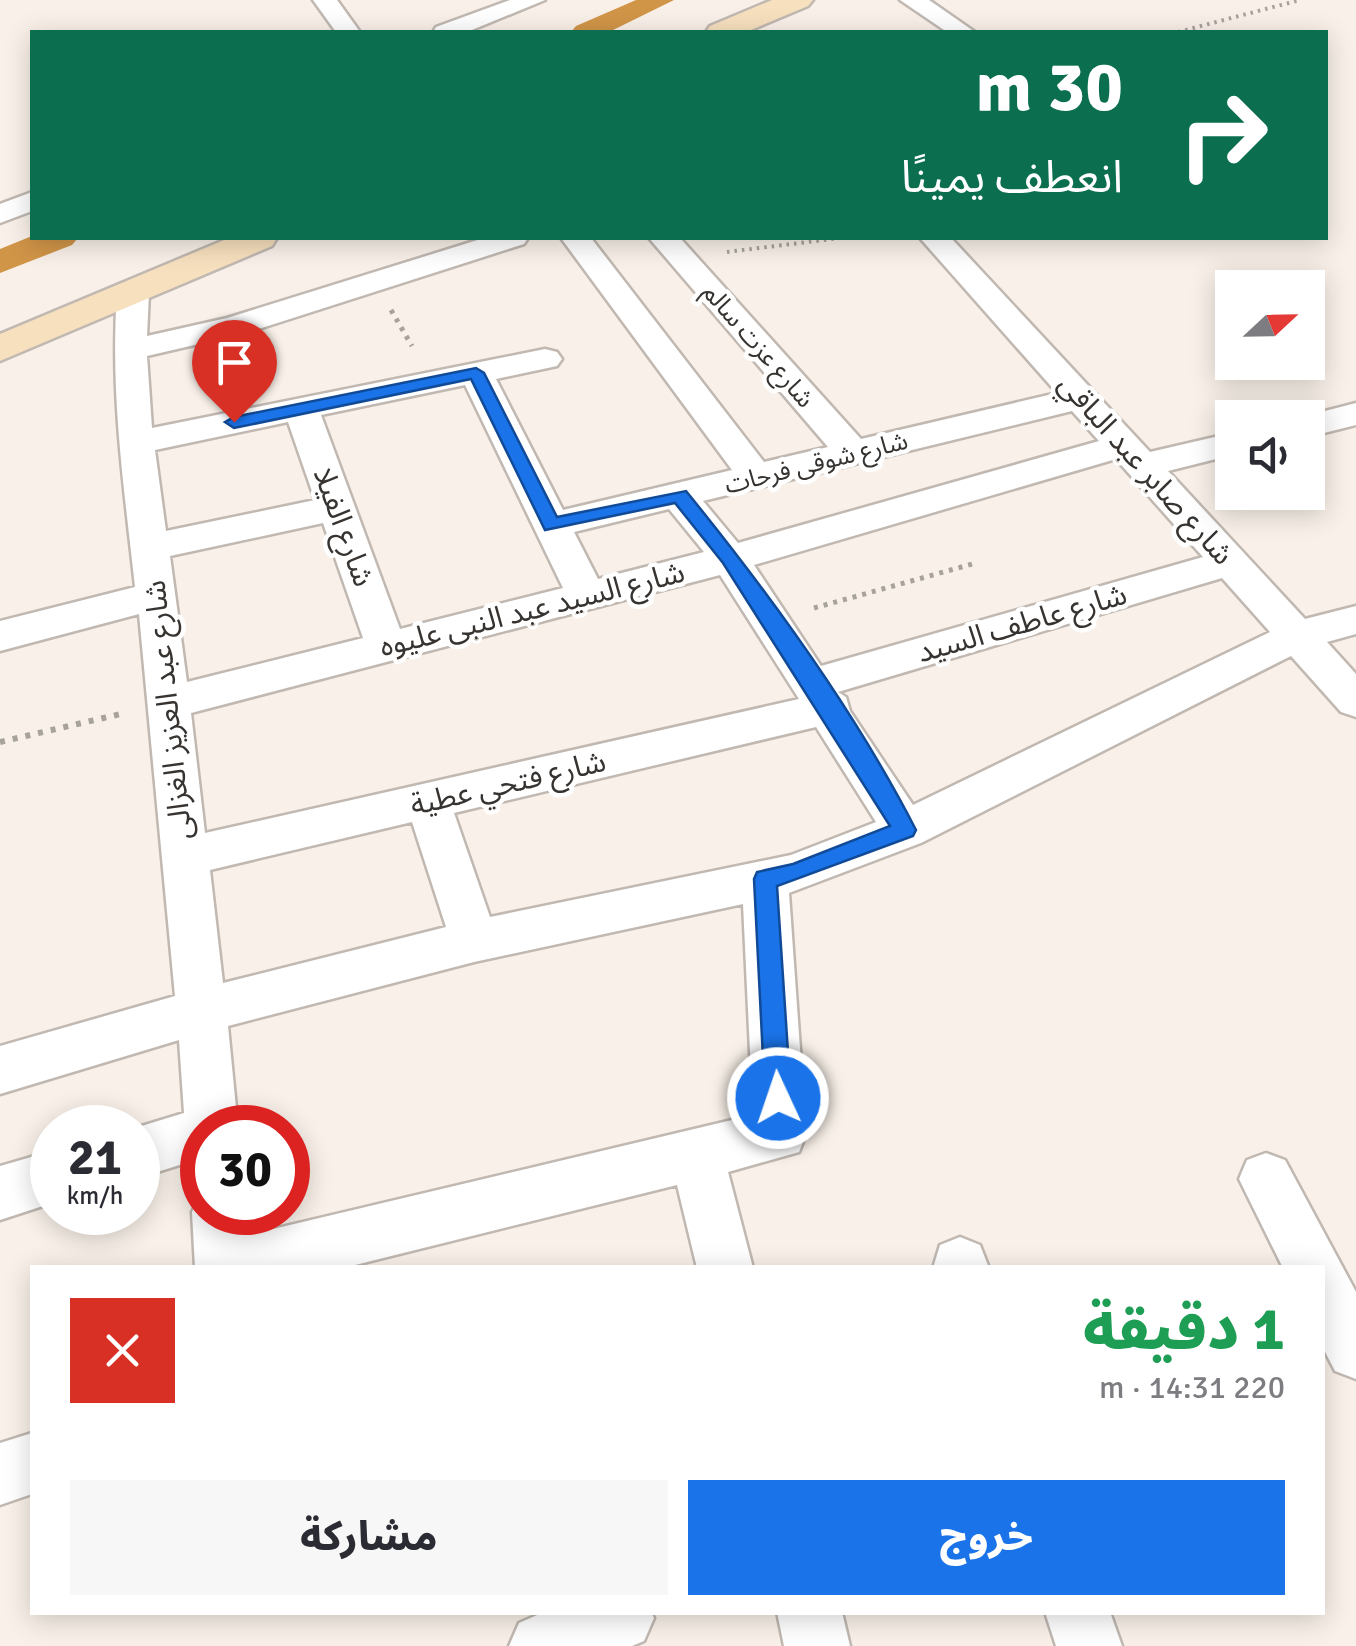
<!DOCTYPE html>
<html lang="ar">
<head>
<meta charset="utf-8">
<style>
	:root { --surface:#fff; --page:#f7f7f7; --text:#2b2b33; --muted:#7c7c81; --accent:#1a73e8 }
	body { margin:0; font-family:Signika,"Noto Sans Arabic",sans-serif; background:var(--page); color:var(--text); direction:rtl; height:100vh; display:flex; flex-direction:column; font-size:38px; white-space:nowrap }
	* { box-sizing:border-box; margin:0 }
	p { font-size:32px; color:var(--muted) }
	.icon { flex:none; width:55px; height:55px; fill:none; stroke:currentColor; stroke-width:2; stroke-linecap:round; stroke-linejoin:round }
	.map { position:relative; flex:1; overflow:hidden; direction:ltr }
	.sheet { position:absolute; left:30px; top:1265px; width:1295px; height:350px; display:flex; flex-direction:column; background:var(--surface); border-radius:0px; box-shadow:0 5px 25px #0003; direction:rtl }
	.sheet>* { flex:none }
	.hud { position:absolute; left:30px; top:30px; width:1298px; height:210px; border-radius:0px; box-shadow:0 5px 25px #0003; direction:rtl; background:#0b6e4f; color:#fff; overflow:hidden }
	.needle { width:65px; rotate:68deg }
	.controls { position:absolute; left:1215px; top:270px; display:grid; gap:20px }
	.controls a { display:grid; place-items:center; width:110px; height:110px; border-radius:0px; background:var(--surface); box-shadow:0 5px 25px #0003; font-size:50px }
	.speed { position:absolute; left:30px; top:1105px; display:flex; gap:20px; font-size:50px; font-weight:700; text-align:center }
	.speed>* { display:grid; place-content:center; width:130px; height:130px; border-radius:50%; background:var(--surface); box-shadow:0 5px 25px #0003; line-height:1 }
	.speed small { font-size:25px; font-weight:400 }
	.speed .limit { border:15px solid #d22; background:#fff; color:#111 }
	.pin { position:absolute; display:grid; place-items:center; width:85px; height:85px; color:#fff; margin:-102px -42px; border-radius:50% 50% 50% 0; rotate:-45deg; box-shadow:0 0 10px #0007 }
	.pin .icon { rotate:45deg }
	.me { position:absolute; width:110px; margin:-55px; rotate:357deg; stroke-linejoin:round; filter:drop-shadow(0 0 8px #0008) }
	.turn { display:flex; align-items:center; gap:35px; height:210px; padding:0 40px; font-size:45px }
	.turn .icon { width:130px; height:130px; stroke-width:2.5 }
	.turn b { display:block; font-size:70px; line-height:85px }
	.round { display:grid; place-items:center; flex:none; width:105px; height:105px; border-radius:0px; background:var(--page) }
	.head { display:flex; align-items:center; justify-content:space-between; height:170px; padding:0 40px }
	h1 { font-size:60px; font-weight:800; line-height:75px; color:#1e9e55 }
	.button { display:flex; gap:20px; margin-top:auto; padding:20px 40px }
	.button a { flex:1; height:115px; border-radius:0px; background:var(--accent); color:#fff; font-size:40px; font-weight:800; line-height:115px; text-align:center }
	.button a+a { background:var(--page); color:var(--text) }
	.map>svg:first-child { display:block }
</style>
</head>
<body>
<div class="map">
<svg width="1356" height="1646" viewBox="0 0 1356 1646">
	<rect width="100%" height="100%" fill="#f9f1e9"/>
	<g fill="none" stroke-linecap="round" stroke-linejoin="round">
		<g fill="#d19548" fill-rule="evenodd">
			<polygon points="636,0 674,0 609,32 571,32 576,26"/>
			<polygon points="32,236 78,238 72,245 0,273 0,249"/>
		</g>
		<defs>
			<g id="street">
				<polygon points="313,0 337,0 360,32 336,32"/>
				<polygon points="510,0 545,0 467,32 433,32 436,27"/>
				<polygon points="900,0 929,0 975,32 947,32"/>
				<polygon points="32,192 32,211 0,223 0,204"/>
				<path d="M484,238h44l-4,6 -278,89 -99,23 5,72 393,-79 12,3 5,7 -5,7 -61,13 67,131 169,-40 -171,-232h30l173,224 64,-15 -179,-209h31l181,201 196,-46 -137,-155h31l199,214 82,-19v22l-64,16 137,148 51,-13v28l-29,8 29,32v43l-15,-5 -50,-56 -370,187 -132,50 17,241 -7,18 -71,20 25,96h-56l-20,-83 -334,83h-148l-3,-56 10,-20v20h44l2,23 505,-120 -10,-211 -269,58 -246,64 10,102h-36v30l-64,20 -3,-50 49,-15 -5,-73 -179,54v-48l175,-50 -36,-382 -139,37v-30l135,-34c-11,-100 -25,-194 -18,-294l5,-7h22l5,7 -2,43 80,-18zM465,385l98,203 -163,41 -79,-214zM1072,411l27,30 -361,102 -35,-42zM288,422l27,78 -149,31 -11,-81zM1116,459l87,98 -382,109 -67,-101zM669,509l35,43 -106,27 -24,-47zM323,523l40,115 -176,44 -17,-126zM720,575l79,124 -594,134 -14,-120zM1222,578l48,54 -357,173 -63,-94 -4,-14 -8,-5zM816,727l60,95 -85,33 -301,62 -36,-104zM412,822l34,105 -223,56 -13,-113z"/>
				<polygon points="1356,403 1356,425 1308,437 1308,418 1298,418"/>
				<polygon points="52,1151 52,1203 0,1220 0,1166"/>
				<polygon points="1266,1153 1285,1160 1356,1292 1356,1379 1335,1371 1322,1346 1322,1268 1283,1268 1239,1179 1247,1160"/>
				<polygon points="960,1237 980,1245 989,1268 933,1268 940,1245"/>
				<polygon points="32,1433 32,1494 0,1505 0,1443"/>
				<polygon points="544,1612 651,1612 654,1618 644,1641 632,1646 509,1646 519,1623"/>
				<polygon points="777,1612 842,1612 850,1646 784,1646"/>
				<polygon points="1045,1612 1110,1612 1122,1646 1056,1646"/>
			</g>
			<g id="secondary">
				<polygon points="772,0 813,0 808,6 746,32 706,32 710,26"/>
				<polygon points="229,238 277,238 272,246 0,361 0,334"/>
			</g>
		</defs>
		<use href="#street" stroke="#c0b8b1" stroke-width="5"/>
		<use href="#secondary" stroke="#c0b8b1" stroke-width="5"/>
		<g stroke="#a8a29c" stroke-width="4" stroke-dasharray="2.5 5" stroke-linecap="butt">
			<polyline points="1178,32 1300,0"/>
			<polyline points="727,252 840,238"/>
		</g>
		<g stroke="#a8a29c" stroke-width="5" stroke-dasharray="4 6" stroke-linecap="butt">
			<polyline points="391,310 412,346"/>
			<polyline points="814,608 976,563"/>
		</g>
		<polyline stroke="#a8a29c" stroke-width="6" stroke-dasharray="5 8" stroke-linecap="butt" points="0,742 125,713"/>
		<use href="#street" fill="#fff" fill-rule="evenodd"/>
		<use href="#secondary" fill="#f7e0be" fill-rule="evenodd"/>
	</g>
	<path fill="#1a73e8" stroke="#114b97" stroke-width="2.5" d="M476,368l8,5 73,144 129,-26c83,102 170,222 230,339l-3,6 -136,50 14,212 -4,8 -9,4 -9,-4 -4,-8 -11,-219 3,-7 36,-8 97,-38 -167,-263 -48,-60 -130,27 -74,-151 -237,49 -9,-6 9,-5z"/>
	<g text-anchor="middle" stroke-width="9" stroke-linejoin="round" paint-order="stroke">
		<g font-size="25" fill="#363330" stroke="#fff">
			<text transform="translate(759 345) rotate(49)" y="9">شارع عزت سالم</text>
			<text transform="translate(816 462) rotate(-14)" y="9">شارع شوقى فرحات</text>
		</g>
		<g font-size="30" fill="#363330" stroke="#fff">
			<text transform="translate(1146 469) rotate(48)" y="10">شارع صابر عبد الباقي</text>
			<text transform="translate(344 527) rotate(70)" y="10">شارع الفيلا</text>
			<text transform="translate(532 609) rotate(-14)" y="10">شارع السيد عبد النبى عليوه</text>
			<text transform="translate(1022 623) rotate(-16)" y="10">شارع عاطف السيد</text>
			<text transform="translate(168 710) rotate(-96)" y="10">شارع عبد العزيز الغزالى</text>
			<text transform="translate(508 783) rotate(-13)" y="10">شارع فتحي عطية</text>
		</g>
	</g>
</svg>
<div class="controls">
<a><svg class="needle" viewBox="-14 -14 28 28"><path d="M0-13l5 13h-10z" fill="#e53935"/><path d="M0 13l5-13h-10z" fill="#7c7c81"/></svg></a>
<a><svg class="icon" aria-label="sound" viewBox="0 0 24 24"><path d="M4 9h4l5-4v14l-5-4H4zM17 9q2 3 0 6"/></svg></a>
</div>
<div class="speed"><div>21<small>km/h</small></div><div class="limit">30</div></div>
<div class="pin" style="left:234px;top:422px;background:#d93025"><svg class="icon" aria-label="arrive" viewBox="0 0 24 24"><path d="M6 21V4h12l-3 4 3 4H6"/></svg></div>
<svg class="me" style="left:778px;top:1098px" viewBox="-20 -20 40 40"><circle r="17" fill="#1a73e8" stroke="#fff" stroke-width="3"/><path d="M0-11L8 9 0 5-8 9z" fill="#fff"/></svg>
<div class="hud">
<div class="turn"><svg class="icon" aria-label="right" viewBox="0 0 24 24"><path d="M7 20v-9h11M14 6l5 5-5 5"/></svg><div><b>30 m</b>انعطف يمينًا</div></div>
</div>
<section class="sheet">
<div class="head"><div><h1>1 دقيقة</h1><p>220 m · 14:31</p></div><a class="round" style="background:#d93025;color:#fff"><svg class="icon" aria-label="close" viewBox="0 0 24 24"><path d="M6 6l12 12M18 6L6 18"/></svg></a></div>
<div class="button"><a>خروج</a><a>مشاركة</a></div>
</section>
</div>
</body>
</html>
